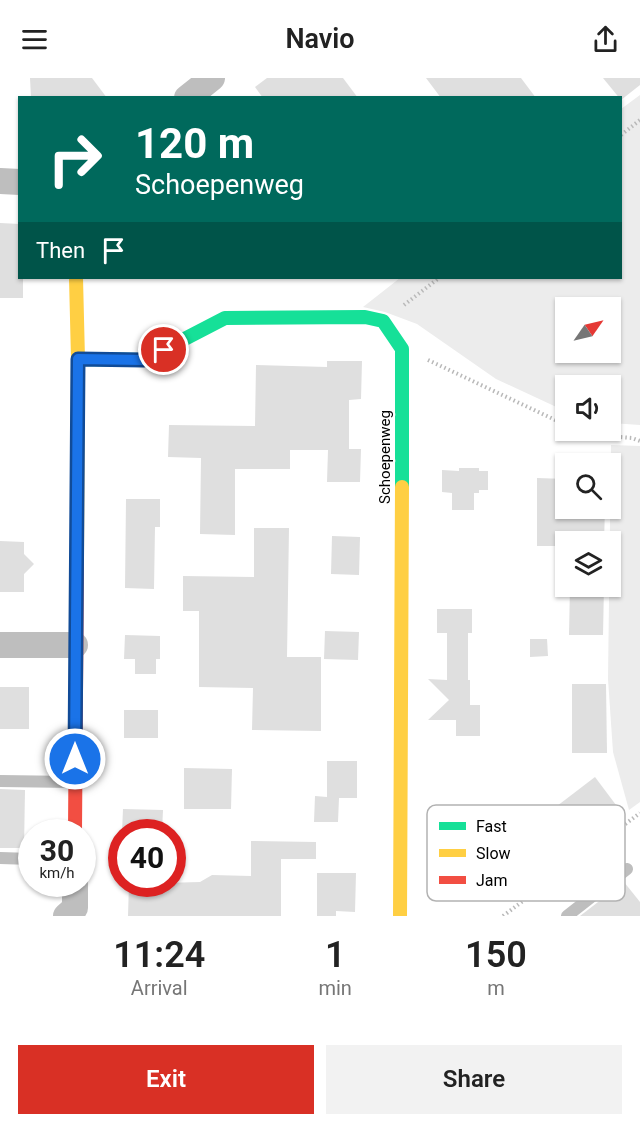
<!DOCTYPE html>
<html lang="en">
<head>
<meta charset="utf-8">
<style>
	:root { --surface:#fff; --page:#f2f2f2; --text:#222; --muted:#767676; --accent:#d93025 }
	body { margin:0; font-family:Roboto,sans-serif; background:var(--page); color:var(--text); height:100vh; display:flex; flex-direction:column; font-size:22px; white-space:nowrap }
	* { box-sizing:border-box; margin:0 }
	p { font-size:20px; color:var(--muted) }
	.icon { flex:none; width:33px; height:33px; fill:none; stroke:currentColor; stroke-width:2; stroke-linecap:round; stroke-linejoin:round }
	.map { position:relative; height:838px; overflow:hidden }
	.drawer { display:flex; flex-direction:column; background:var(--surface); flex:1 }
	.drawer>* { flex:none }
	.banner { position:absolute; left:18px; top:18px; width:604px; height:183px; border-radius:0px; box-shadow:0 2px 4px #0004; background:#00695c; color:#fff; overflow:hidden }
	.needle { width:39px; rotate:56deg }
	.fabs { position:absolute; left:555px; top:219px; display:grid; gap:12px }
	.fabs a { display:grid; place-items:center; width:66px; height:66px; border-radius:0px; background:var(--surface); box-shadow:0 2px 4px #0004; font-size:30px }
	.speed { position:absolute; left:18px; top:741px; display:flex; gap:12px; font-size:30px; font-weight:700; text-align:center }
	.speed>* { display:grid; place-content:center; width:78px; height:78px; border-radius:50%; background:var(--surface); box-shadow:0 2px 4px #0004; line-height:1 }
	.speed small { font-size:15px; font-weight:400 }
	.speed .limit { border:9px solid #d22; background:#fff; color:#111 }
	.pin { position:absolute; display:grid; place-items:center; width:51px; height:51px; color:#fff; margin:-26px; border:3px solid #fff; border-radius:50%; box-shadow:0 2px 6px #0007 }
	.me { position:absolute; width:66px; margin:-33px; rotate:0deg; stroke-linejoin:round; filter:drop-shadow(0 0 4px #0008) }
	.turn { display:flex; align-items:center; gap:21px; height:126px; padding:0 18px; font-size:27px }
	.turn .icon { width:78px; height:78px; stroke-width:2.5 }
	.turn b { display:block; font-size:42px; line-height:51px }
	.then { display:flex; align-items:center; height:57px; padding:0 18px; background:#0003; gap:12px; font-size:22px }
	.eta { display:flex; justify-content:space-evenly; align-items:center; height:102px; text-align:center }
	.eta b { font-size:36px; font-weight:600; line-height:42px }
	.action { display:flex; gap:12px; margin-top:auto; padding:12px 18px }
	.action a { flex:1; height:69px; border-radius:0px; background:var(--accent); color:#fff; font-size:24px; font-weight:600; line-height:69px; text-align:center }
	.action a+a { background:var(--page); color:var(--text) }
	header { display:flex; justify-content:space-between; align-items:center; height:78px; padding:0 18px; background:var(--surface); font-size:27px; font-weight:600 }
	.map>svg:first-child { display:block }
</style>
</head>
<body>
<header><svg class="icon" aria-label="menu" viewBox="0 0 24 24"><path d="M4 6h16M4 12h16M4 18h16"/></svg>Navio<svg class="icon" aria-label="share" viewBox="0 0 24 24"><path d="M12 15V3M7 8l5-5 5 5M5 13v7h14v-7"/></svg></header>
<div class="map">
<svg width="640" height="838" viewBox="0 0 640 838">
	<rect width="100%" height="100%" fill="#fff"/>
	<g fill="#ececec" fill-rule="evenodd">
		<path d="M640,17v330l-29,-2 -1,-37h-44l-1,25 -69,-32 -79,-55 -32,-12 -22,-5 37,-29h221v-169zM566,230h44v44h-44z"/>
		<polygon points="611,367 640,368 640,724 629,732 613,674 608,601"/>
	</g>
	<g fill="#dfdfdf">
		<polygon points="30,0 92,0 107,20 31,20"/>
		<polygon points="267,0 343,0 358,20 263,20 255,9"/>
		<polygon points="426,0 521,0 536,20 441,20"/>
		<polygon points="603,0 640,0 640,7 621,22"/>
		<polygon points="0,145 20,146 20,200 23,200 23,220 0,220"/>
		<polygon points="327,283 362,283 361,321 349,322 349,371 361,371 360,404 327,404 328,372 290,372 290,391 235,391 235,457 200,456 201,380 168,379 169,347 255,348 256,287 327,289"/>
		<polygon points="459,390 479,390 479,393 488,393 488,412 479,412 479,415 474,415 474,432 452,432 452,415 442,414 442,392 459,393"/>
		<polygon points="537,400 566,401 566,430 605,430 604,464 566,464 566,468 537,468"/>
		<polygon points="126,421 160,421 160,449 155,449 154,511 125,510"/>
		<polygon points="254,450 289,450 287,579 321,579 321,653 252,652 253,610 199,609 199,533 183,533 183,498 254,499"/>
		<polygon points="332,458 360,459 359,497 331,496"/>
		<polygon points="0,463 24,464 24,476 34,486 24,496 24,514 0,514"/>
		<polygon points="570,508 604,508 603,557 569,557"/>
		<polygon points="437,531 472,531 472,555 468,555 468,602 470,602 470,627 480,627 480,658 456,658 456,642 428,642 449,622 428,601 447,602 447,555 437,555"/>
		<polygon points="325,553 359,554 358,582 324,581"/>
		<polygon points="125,557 160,558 160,581 156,581 156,596 135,596 135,581 124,581"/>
		<polygon points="530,561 547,561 548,578 530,579"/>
		<polygon points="572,606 606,606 607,675 572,675"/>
		<rect x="0" y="609" width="29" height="42"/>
		<rect x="124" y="632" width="34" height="28"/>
		<polygon points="327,683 357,683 357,720 339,720 338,744 314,744 315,718 327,719"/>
		<polygon points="184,690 232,691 231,731 184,731"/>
		<polygon points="595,699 616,727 562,769 540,741"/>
		<polygon points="0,711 25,712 24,770 0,770"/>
		<polygon points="123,731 163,732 162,754 122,754"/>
		<polygon points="251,763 316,764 316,781 281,781 281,838 128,838 129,806 200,804 212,797 251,798"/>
		<polygon points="317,795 356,795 355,834 336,833 336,838 317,838"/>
		<polygon points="624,804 640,824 640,838 580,838"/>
	</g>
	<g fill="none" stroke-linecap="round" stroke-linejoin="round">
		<g stroke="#b9b9b9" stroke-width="4" stroke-dasharray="1.5 3" stroke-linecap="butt">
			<polyline points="621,57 640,42"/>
			<polyline points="404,227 439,200"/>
			<polyline points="428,282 566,347"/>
			<polyline points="577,352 584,356 632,360 640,363"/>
			<polyline points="503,838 640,735"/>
		</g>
		<g stroke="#bebebe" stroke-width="12">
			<polyline points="0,703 74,704"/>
			<polyline points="0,780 32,781"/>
			<polyline points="567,838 627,791"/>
		</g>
		<g stroke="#bebebe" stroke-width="26">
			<polyline points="187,20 212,0"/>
			<polyline points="0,103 20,104"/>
			<polyline points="0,567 75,567"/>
			<polyline points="66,838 75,830 75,806"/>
		</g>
		<polyline stroke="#16e098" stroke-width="14" points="78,281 144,282 225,240 365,239 383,243 402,271 402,409"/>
		<g stroke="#ffcf43" stroke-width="14">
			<polyline points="76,200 78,281 77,477"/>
			<polyline points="400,838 402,409"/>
		</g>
		<polyline stroke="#f24e42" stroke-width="14" points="75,754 77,477"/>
	</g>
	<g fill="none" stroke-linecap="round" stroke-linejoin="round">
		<defs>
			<polyline id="route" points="75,681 78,281 144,282 164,272"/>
		</defs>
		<use href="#route" stroke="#114b97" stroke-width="15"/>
		<use href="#route" stroke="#1a73e8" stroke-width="10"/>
	</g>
	<g text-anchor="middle" stroke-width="4.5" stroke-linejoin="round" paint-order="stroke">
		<g font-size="15" fill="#000" stroke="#fff">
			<text transform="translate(385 379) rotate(-90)" y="5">Schoepenweg</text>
		</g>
	</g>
	<rect x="427" y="727" width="198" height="96" rx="9" fill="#fff" stroke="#b2b2b2" stroke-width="1.5"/>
	<rect x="439" y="744" width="27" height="8" fill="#16e098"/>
	<rect x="439" y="771" width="27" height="8" fill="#ffcf43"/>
	<rect x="439" y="798" width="27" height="8" fill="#f24e42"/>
	<g font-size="16" fill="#000">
		<text x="476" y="754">Fast</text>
		<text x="476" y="781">Slow</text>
		<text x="476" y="808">Jam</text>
	</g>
</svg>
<div class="fabs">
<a><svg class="needle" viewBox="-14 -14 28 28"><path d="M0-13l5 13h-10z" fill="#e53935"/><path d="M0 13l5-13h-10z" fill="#767676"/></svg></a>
<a><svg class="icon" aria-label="sound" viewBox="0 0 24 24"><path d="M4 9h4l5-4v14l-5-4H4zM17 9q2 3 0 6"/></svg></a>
<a><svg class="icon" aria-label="search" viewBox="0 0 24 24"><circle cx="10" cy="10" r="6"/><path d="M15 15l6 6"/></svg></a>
<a><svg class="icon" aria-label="layers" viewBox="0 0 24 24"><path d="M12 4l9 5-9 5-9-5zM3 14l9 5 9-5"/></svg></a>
</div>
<div class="speed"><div>30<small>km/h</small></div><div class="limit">40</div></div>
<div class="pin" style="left:164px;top:272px;background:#d93025"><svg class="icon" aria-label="arrive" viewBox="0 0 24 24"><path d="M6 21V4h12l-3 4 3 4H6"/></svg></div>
<svg class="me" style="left:75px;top:681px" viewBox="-20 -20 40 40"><circle r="17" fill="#1a73e8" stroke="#fff" stroke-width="3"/><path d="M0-11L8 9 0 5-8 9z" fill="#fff"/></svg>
<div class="banner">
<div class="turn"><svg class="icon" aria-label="right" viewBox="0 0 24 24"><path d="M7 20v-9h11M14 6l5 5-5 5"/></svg><div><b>120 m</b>Schoepenweg</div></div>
<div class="then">Then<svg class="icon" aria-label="arrive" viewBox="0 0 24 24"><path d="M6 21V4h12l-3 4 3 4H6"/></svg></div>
</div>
</div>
<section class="drawer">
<div class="eta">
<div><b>11:24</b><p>Arrival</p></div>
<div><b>1</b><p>min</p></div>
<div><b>150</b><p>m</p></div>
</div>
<div class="action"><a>Exit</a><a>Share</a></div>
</section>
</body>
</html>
